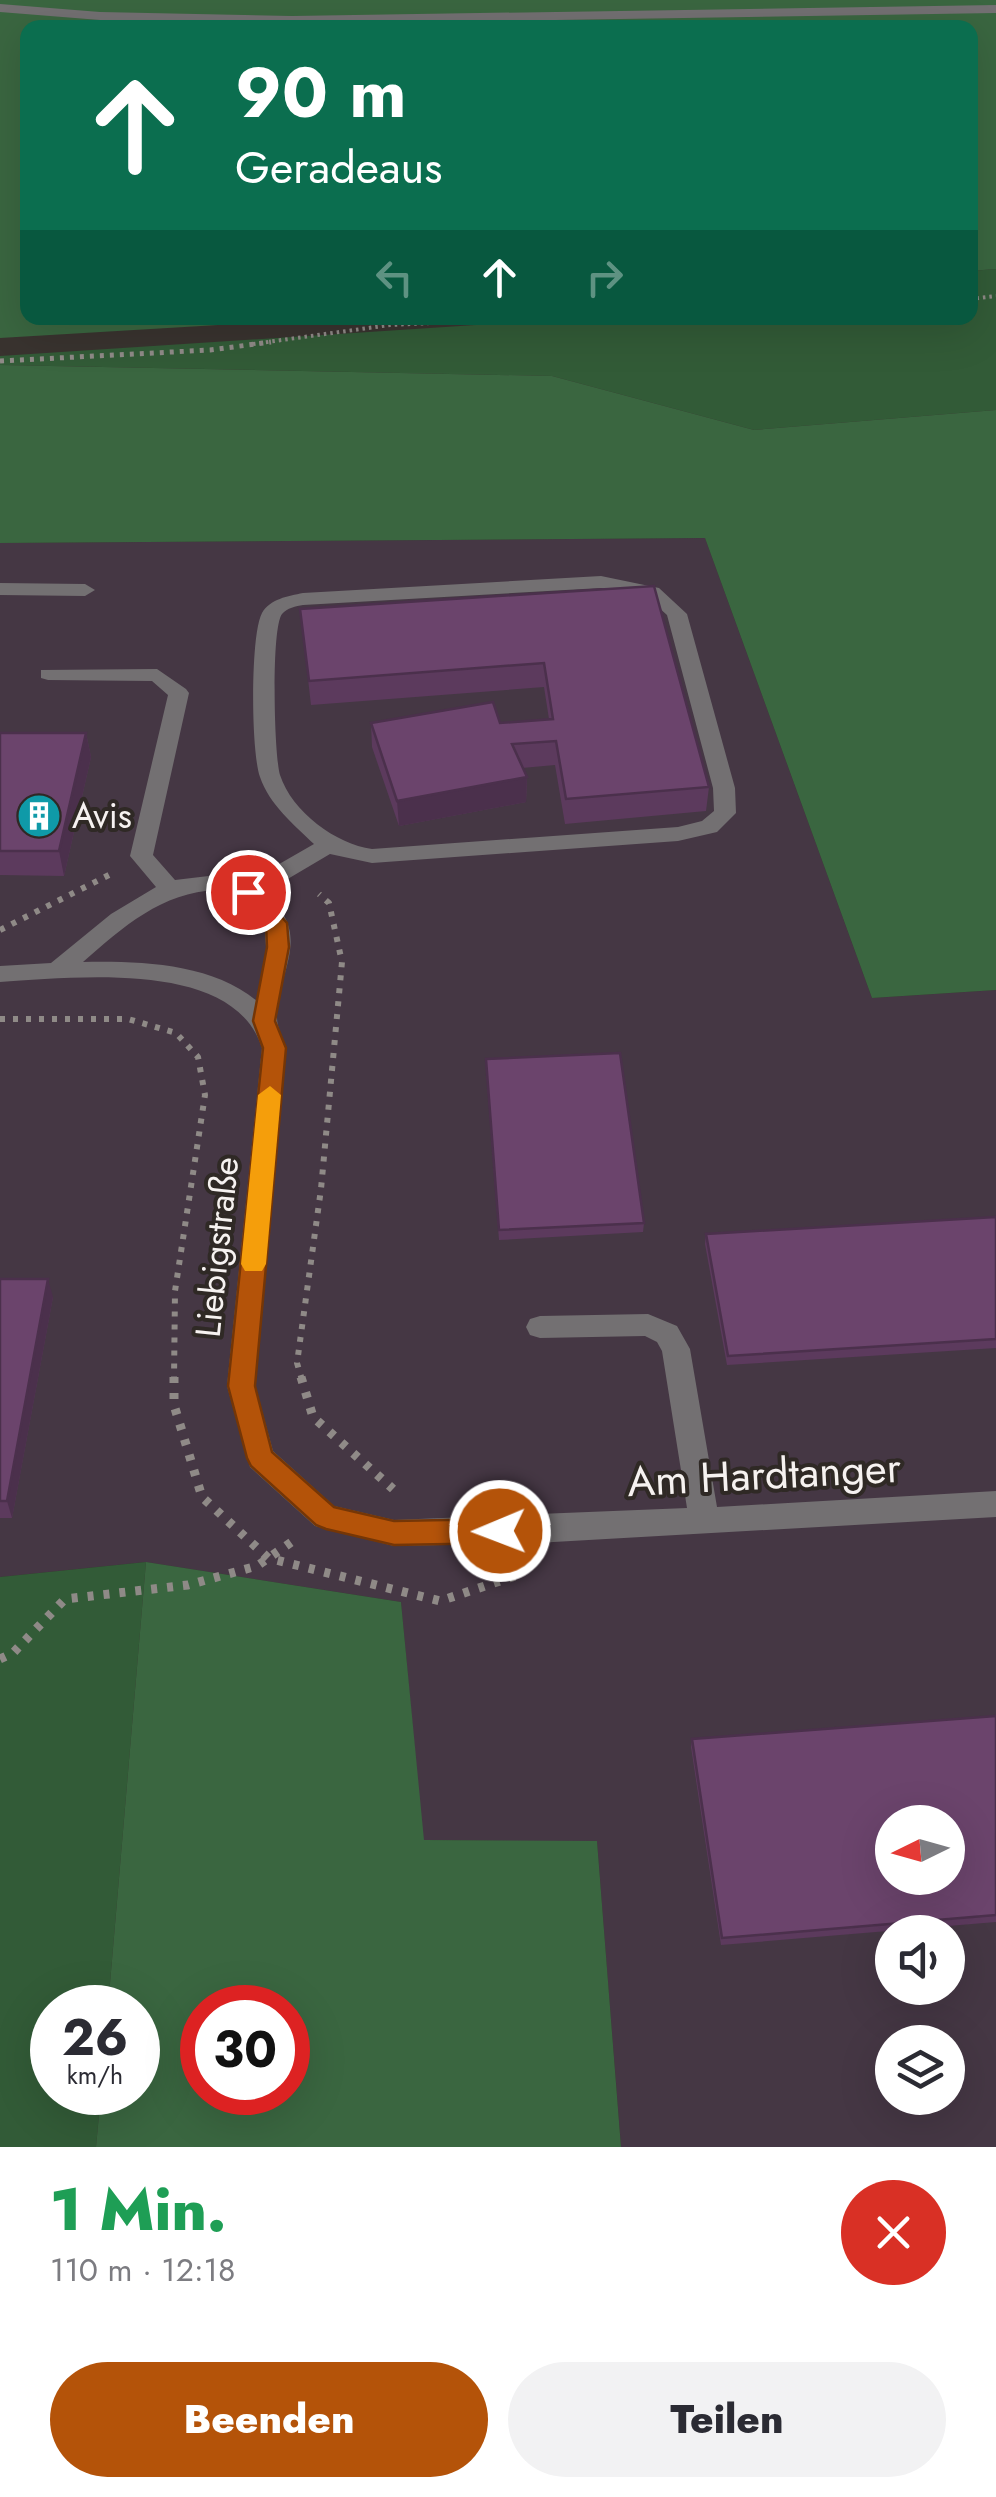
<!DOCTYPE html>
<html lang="de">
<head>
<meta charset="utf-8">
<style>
	:root { --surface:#fff; --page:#f2f2f3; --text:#2b2b33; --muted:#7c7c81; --accent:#b45309 }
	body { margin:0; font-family:Jost,sans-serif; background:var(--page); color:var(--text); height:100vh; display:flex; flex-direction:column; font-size:38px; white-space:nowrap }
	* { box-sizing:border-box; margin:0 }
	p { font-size:32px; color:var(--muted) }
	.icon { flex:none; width:55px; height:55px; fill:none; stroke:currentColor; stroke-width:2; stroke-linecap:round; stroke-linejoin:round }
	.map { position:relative; height:2147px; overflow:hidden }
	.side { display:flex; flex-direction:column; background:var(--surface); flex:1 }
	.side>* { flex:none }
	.banner { position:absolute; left:20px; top:20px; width:958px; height:305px; border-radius:20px; box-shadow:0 10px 40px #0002; background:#0b6e4f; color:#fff; overflow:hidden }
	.needle { width:65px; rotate:265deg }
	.buttons { position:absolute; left:875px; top:1805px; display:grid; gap:20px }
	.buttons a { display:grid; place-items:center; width:90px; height:90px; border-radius:50%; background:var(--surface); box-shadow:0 10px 40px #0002; font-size:50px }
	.speed { position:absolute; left:30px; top:1985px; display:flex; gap:20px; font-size:50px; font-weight:700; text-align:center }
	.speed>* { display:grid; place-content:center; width:130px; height:130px; border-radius:50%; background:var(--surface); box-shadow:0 10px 40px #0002; line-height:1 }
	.speed small { font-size:25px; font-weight:400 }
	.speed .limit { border:15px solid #d22; background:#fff; color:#111 }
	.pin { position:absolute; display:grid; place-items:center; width:85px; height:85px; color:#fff; margin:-42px; border:5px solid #fff; border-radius:50%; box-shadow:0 2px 10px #0007 }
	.me { position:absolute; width:110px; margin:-55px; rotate:269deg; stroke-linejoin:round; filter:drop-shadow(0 0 8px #0008) }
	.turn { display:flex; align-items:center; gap:35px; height:210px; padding:0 50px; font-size:45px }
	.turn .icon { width:130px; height:130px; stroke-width:2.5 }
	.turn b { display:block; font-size:70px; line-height:85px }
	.lanes { display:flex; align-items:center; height:95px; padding:0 50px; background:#0003; justify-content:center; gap:50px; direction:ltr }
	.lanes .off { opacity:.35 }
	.round { display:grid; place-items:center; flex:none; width:105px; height:105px; border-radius:52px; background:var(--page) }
	.headline { display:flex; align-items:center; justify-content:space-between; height:170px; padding:0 50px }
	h1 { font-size:60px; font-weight:800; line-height:75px; color:#1e9e55 }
	.cta { display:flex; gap:20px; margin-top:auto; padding:20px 50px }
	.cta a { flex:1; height:115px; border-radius:60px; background:var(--accent); color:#fff; font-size:40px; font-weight:800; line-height:115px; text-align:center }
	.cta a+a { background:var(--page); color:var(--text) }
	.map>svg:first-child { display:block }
</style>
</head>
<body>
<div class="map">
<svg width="996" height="2147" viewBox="0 0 996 2147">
	<rect width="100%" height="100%" fill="#39332f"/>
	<path fill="#453744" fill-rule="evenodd" d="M705,538l167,460 124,-8v1157h-375l-24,-305 -174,-2 -22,-238 -255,-40 -146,15v-1034zM892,1822h56v56h-56zM892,1932h56v56h-56zM892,2042h56v56h-56z"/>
	<g fill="#325b37">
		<polygon points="996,269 996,410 754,430 552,376 0,365 0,356 554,320 970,318 970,271"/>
		<polygon points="146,1562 108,2007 52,2008 52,2092 101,2093 96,2147 0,2147 0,1577"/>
	</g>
	<g fill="#3a6640" fill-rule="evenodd">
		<polygon points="0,0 996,0 996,269 970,271 970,28 28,28 28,318 334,318 0,338"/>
		<polygon points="0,365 552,376 754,430 996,410 996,990 872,998 705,538 0,543"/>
		<path d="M146,1562l255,40 23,238 173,1 24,306h-525l5,-54 37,-1v-84l-30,-1zM202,2008h86v84h-86z"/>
	</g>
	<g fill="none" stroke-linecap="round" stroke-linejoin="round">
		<g stroke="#8f8a87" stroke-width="4" stroke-dasharray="2.5 4" stroke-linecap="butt">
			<polyline points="970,299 996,296"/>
			<polyline points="253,344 390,325 536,318"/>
		</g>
		<polyline stroke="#8f8a87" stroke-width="5" stroke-dasharray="4 6" stroke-linecap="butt" points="0,361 210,350 271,342"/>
		<g stroke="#8f8a87" stroke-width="6" stroke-dasharray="5 8" stroke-linecap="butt">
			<polyline points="0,930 109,875"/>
			<polyline points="0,1019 128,1019 176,1033 198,1057 205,1095 175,1291 174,1380"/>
			<polyline points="302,1380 297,1363 321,1189 342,962 329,903 319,894"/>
		</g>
		<g stroke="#8f8a87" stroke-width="9" stroke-dasharray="6 10" stroke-linecap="butt">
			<polyline points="174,1377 174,1405 202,1497 268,1558 440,1601 515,1576"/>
			<polyline points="301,1377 313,1417 393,1489"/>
			<polyline points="0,1659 13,1653 65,1599 188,1585 257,1566 293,1541"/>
		</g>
		<g fill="#737072" fill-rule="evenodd">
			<polygon points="0,4 100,12 292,16 996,5 996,13 292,24 100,20 0,12"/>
			<path d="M601,576l58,12 28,26 48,174 1,25 -19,19 -39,9 -306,22 -42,-9 -66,39c51,42 13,76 13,125 0,9 6,21 9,30l-31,338 18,65 61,55 60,14 293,-12 -25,-157 -5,-9 -12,-6 -105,2 -10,-3 -4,-8 4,-8 10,-3 108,-2 29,12 13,23 27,158 279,-16v26l-460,26 -142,3 -79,-20 -65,-59 -23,-81 35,-338c-28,-90 -189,-70 -262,-66v-16l51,-3 60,-49 45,-27 -26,-31 38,-161 -16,-14 -104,-1 -7,-2v-8l116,-1 29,20 3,4 -36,162 22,25 42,-5 29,8 68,-39c-20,-19 -45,-40 -54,-67 -9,-24 -10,-142 2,-164 8,-14 26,-17 41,-20zM601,588l45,8 21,19 46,173 1,23 -12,10 -24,6 -306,22c-36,-5 -80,-37 -92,-74 -6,-20 -9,-147 2,-161 5,-6 14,-8 21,-9zM217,890l27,11 20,21 3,36 -10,43c-46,-38 -117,-40 -174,-39 40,-35 79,-70 134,-72z"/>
			<polygon points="0,583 85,584 95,590 85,596 0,595"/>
		</g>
	</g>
	<g fill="#5c3a5d">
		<polygon points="654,586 709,787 706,811 565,824 555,765 522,768 527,777 526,802 399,826 372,747 371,723 500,723 549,719 544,687 311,705 300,609"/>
		<polygon points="0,733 86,733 91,757 64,876 0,875"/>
		<polygon points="486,1069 644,1223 643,1232 499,1240"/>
		<polygon points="996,1217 996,1348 727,1365 705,1244 706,1234"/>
		<polygon points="0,1279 53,1297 12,1518 0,1518"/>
		<polygon points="996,1716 996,1922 721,1945 691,1747 692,1739"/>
	</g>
	<g fill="#4b304c">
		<polygon points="86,733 91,757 64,876 59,851"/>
		<polygon points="527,777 526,802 399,826 397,801"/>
		<polygon points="48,1279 53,1297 12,1518 7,1501"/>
	</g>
	<g fill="#6b446c" stroke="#4b304c" stroke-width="2.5" fill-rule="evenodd">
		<polygon points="654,586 709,787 566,799 556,741 512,744 527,777 397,801 371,723 493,702 500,723 553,719 544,663 309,681 300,609"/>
		<polygon points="0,733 86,733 59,851 0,851"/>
		<polygon points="620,1053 644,1223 499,1230 486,1059"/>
		<polygon points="996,1217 996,1339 728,1356 706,1234"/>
		<polygon points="0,1279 48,1279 7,1501 0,1501"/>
		<path d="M996,1716v199l-274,23 -30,-199zM892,1822h56v56h-56z"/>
	</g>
	<polygon fill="#b45309" stroke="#753606" stroke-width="2.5" points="248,886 256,888 287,923 289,947 275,1021 286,1048 255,1386 272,1452 334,1507 394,1521 500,1519 510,1522 514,1531 510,1539 500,1543 394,1545 326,1529 316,1525 251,1466 247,1458 228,1386 263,1048 253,1021 267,947 266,925 238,892"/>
	<polygon fill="#f59e0b" points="270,1086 281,1095 266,1264 262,1271 245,1271 241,1264 258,1095"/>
	<defs>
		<symbol id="building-disc" viewBox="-11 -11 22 22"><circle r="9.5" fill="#0f9aa8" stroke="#2f2925"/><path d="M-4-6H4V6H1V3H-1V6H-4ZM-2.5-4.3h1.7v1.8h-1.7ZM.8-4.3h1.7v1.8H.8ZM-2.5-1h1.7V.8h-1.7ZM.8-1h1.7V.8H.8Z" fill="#fff"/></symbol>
	</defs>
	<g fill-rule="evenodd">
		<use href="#building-disc" x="14" y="791" width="50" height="50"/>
	</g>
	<g text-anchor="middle" stroke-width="8" stroke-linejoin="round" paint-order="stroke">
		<g font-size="35" fill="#f6f2f0" stroke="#2f2925" text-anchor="start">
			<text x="72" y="828">Avis</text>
		</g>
		<g font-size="35" fill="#f6f2f0" stroke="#2f2925">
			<text transform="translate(217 1247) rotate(-84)" y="12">Liebigstraße</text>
		</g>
		<g font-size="42" fill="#f6f2f0" stroke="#2f2925">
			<text transform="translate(764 1474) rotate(-3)" y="15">Am Hardtanger</text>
		</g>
	</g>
</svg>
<div class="buttons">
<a><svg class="needle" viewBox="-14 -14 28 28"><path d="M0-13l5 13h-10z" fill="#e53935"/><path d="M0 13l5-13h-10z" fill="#7c7c81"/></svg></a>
<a><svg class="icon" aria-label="sound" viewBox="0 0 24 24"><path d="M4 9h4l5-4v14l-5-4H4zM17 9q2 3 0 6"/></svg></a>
<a><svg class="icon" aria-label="layers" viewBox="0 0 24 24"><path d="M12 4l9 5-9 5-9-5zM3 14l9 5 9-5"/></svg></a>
</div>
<div class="speed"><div>26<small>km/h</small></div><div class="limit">30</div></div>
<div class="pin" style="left:248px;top:892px;background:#d93025"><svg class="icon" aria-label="arrive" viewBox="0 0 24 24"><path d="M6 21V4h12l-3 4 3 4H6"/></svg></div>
<svg class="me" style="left:500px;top:1531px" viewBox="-20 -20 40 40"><circle r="17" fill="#b45309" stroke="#fff" stroke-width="3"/><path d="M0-11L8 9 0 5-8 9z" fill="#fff"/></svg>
<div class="banner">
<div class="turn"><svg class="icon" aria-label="ahead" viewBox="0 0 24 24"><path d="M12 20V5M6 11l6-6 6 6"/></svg><div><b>90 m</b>Geradeaus</div></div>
<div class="lanes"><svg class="icon off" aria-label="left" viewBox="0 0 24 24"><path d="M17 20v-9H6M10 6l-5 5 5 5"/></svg><svg class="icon" aria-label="ahead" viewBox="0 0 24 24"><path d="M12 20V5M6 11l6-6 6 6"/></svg><svg class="icon off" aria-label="right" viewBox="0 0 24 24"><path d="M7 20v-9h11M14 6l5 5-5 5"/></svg></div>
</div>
</div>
<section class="side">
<div class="headline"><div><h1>1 Min.</h1><p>110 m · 12:18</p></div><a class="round" style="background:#d93025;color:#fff"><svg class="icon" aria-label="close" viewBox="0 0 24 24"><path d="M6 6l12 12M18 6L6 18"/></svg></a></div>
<div class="cta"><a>Beenden</a><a>Teilen</a></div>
</section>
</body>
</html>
